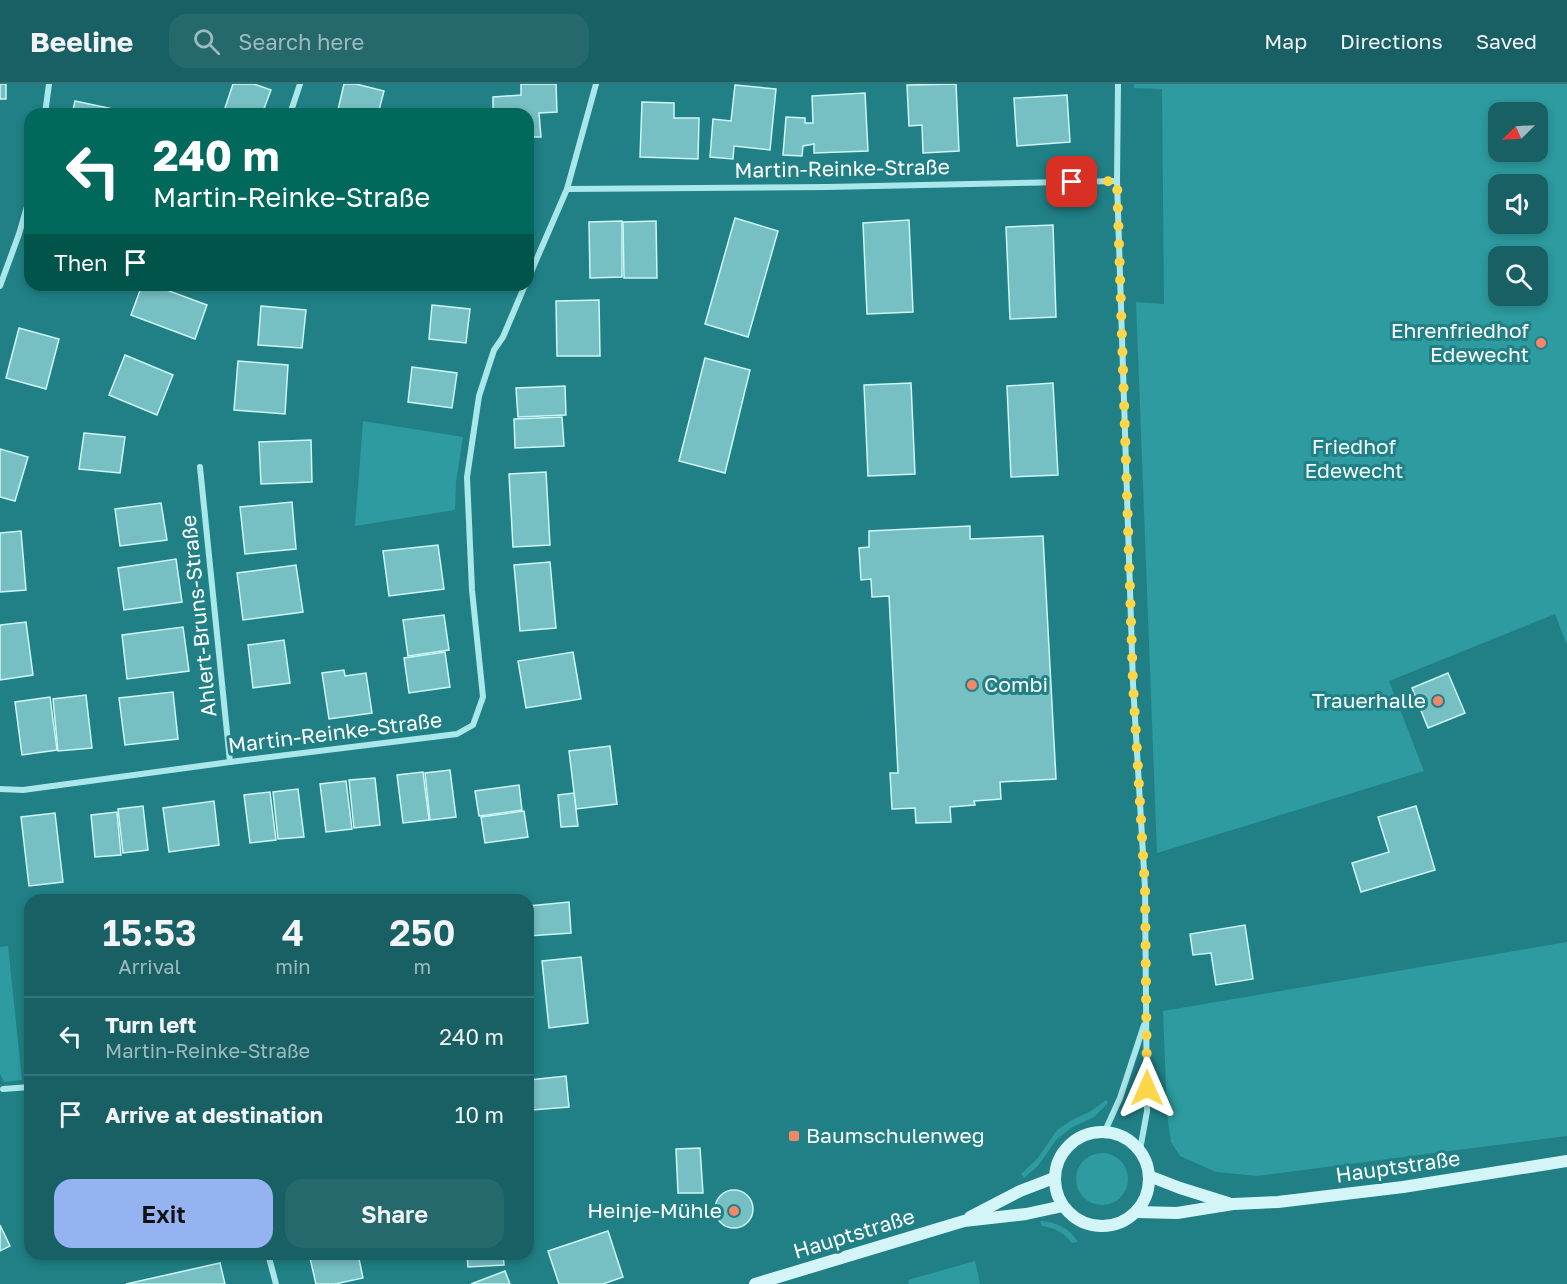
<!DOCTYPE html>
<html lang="en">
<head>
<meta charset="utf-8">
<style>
	:root { --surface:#186064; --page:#25696d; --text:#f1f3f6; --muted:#9fbbbf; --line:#367578; --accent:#95b2f1 }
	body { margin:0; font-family:"Golos Text",sans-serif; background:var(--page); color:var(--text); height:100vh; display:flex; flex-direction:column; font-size:22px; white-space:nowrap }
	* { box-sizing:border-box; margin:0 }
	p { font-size:20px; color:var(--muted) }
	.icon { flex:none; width:33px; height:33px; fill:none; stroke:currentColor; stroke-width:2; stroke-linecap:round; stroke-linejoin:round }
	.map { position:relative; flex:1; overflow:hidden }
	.panel { position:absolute; left:24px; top:810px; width:510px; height:366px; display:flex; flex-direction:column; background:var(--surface); border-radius:18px; box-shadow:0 3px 9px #0003 }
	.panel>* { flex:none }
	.banner { position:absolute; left:24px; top:24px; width:510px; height:183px; border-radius:18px; box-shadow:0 3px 9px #0003; background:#00695c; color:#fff; overflow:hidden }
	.needle { width:39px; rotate:246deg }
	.fabs { position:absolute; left:1488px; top:18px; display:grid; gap:12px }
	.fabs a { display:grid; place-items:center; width:60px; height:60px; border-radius:12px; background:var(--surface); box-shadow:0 3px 9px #0003; font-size:30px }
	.pin { position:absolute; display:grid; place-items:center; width:51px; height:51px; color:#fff; margin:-26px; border-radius:12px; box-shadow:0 3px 9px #0006 }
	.me { position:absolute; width:66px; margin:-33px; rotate:0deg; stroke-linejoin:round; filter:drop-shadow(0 0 4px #0008) }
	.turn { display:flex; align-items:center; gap:21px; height:126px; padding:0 30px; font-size:27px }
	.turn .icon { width:78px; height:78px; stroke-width:2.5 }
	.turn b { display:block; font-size:42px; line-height:51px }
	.then { display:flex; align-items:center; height:57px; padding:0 30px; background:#0003; gap:12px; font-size:22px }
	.eta { display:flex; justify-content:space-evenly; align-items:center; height:102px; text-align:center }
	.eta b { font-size:36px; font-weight:600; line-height:42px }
	.primary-button { display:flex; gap:12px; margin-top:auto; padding:12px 30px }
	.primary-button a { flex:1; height:69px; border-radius:18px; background:var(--accent); color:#111; font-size:24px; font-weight:600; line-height:69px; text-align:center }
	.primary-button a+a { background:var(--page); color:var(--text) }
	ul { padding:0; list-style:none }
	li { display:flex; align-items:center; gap:18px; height:78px; padding:0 30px; border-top:2px solid var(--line) }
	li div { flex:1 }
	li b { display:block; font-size:22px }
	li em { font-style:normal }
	header { display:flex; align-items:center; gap:36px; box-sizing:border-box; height:84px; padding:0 30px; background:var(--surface); border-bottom:2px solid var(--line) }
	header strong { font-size:28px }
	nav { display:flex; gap:33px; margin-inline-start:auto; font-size:21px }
	.search { width:420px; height:54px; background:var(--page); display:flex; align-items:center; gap:15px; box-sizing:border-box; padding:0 21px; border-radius:18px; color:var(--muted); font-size:22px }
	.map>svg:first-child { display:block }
</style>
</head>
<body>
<header>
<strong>Beeline</strong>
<div class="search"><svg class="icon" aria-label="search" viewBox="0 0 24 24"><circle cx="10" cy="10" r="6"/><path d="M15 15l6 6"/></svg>Search here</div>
<nav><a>Map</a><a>Directions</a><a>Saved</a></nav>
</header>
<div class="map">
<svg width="1567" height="1200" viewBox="0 0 1567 1200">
	<rect width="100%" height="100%" fill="#208085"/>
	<g fill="#2d9b9f" fill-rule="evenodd">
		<path d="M1134,0h433v561l-12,-31 -166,67 35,90 -267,82 -21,-551 28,2 -2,-215 -28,-1zM1538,28v40h-40v-40zM1498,100h40v40h-40zM1538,172v40h-40v-40z"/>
		<polygon points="363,337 463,353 456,398 455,426 355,442"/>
		<polygon points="1567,858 1567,1052 1257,1092 1216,1088 1180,1072 1171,1058 1167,1031 1163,927"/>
		<polygon points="8,862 22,996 4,998 0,990 0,863"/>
		<polygon points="1106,1016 1108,1019 1094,1033 1071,1044 1056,1056 1038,1082 1024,1094 1021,1090 1038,1074 1057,1046 1072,1036 1091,1027"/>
		<circle cx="1102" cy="1095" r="26"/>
		<path d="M1040,1137c15,1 29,6 38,21l-6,1c-9,-11 -17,-15 -30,-17z"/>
		<polygon points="975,1177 980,1200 909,1200 908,1196"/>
	</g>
	<g fill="#76bfc2" stroke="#cdf6f7" stroke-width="1.5">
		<rect x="0" y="0" width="6" height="15"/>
		<polygon points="233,0 254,0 271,6 262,30 223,30"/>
		<polygon points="344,0 356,0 384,7 378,30 337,30"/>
		<polygon points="521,0 556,0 557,28 539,29 541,53 528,53 528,30 493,30 493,13 521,11"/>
		<polygon points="956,0 959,67 923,69 922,41 909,42 907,1"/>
		<polygon points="735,1 776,5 770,66 734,62 733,75 710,73 713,35 731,37"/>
		<polygon points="865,9 868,67 814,69 814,60 803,62 802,72 783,71 786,33 805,34 805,39 813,39 812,12"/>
		<polygon points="1067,11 1070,58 1017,62 1014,14"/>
		<polygon points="75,17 118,26 117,30 72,30"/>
		<polygon points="642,18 674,19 674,34 699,34 698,75 640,73"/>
		<rect x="528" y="77" width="3" height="39"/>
		<polygon points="735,134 778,147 748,253 705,240"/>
		<polygon points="909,136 913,228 867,230 863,139"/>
		<polygon points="622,137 622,193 590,194 589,138"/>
		<polygon points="656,137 657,194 624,194 623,138"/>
		<polygon points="1053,141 1056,233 1010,235 1006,143"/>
		<polygon points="142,201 153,201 207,221 195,255 131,231"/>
		<polygon points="599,216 600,272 557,272 556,217"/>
		<polygon points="432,221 470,225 466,259 429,255"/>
		<polygon points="261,222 306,226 302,264 258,261"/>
		<polygon points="19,244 59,255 46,305 6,294"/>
		<polygon points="125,271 173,291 157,331 109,311"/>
		<polygon points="705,274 750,286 725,389 679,377"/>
		<polygon points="238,277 288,281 285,330 234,326"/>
		<polygon points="412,283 457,289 452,324 408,318"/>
		<polygon points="911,299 915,390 868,392 864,301"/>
		<polygon points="1053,299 1058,391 1011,393 1007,302"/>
		<polygon points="565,302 566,331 518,333 516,304"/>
		<polygon points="562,333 564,362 515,364 514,335"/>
		<polygon points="84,349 125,353 120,389 79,385"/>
		<polygon points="311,356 312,398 261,400 259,358"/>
		<polygon points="0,365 28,373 15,417 0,413"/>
		<polygon points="546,388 550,461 513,463 509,390"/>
		<polygon points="292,418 296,465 245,470 240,423"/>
		<polygon points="161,419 167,456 120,462 115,425"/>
		<polygon points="970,442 970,455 1043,452 1056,695 1000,698 1001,715 974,717 975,721 950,723 951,738 916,739 915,724 892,725 890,689 898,689 889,512 872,513 871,495 861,496 859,464 869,463 869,447"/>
		<polygon points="21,447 26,506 0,508 0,449"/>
		<polygon points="438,461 444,505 389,512 383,467"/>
		<polygon points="176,475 182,518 124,526 118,484"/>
		<polygon points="550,478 556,544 520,547 514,481"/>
		<polygon points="296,481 303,528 243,536 237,489"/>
		<polygon points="444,531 449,566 408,572 403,536"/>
		<polygon points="26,538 33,591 0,596 0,541"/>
		<polygon points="183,543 189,587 127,595 122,551"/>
		<polygon points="284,556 290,599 253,604 248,561"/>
		<polygon points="445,568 450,603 409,609 404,574"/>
		<polygon points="573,568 581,615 526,624 518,577"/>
		<polygon points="344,586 345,592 366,589 372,629 329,635 322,589"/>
		<polygon points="1448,589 1465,629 1428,644 1412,604"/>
		<polygon points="173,608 178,655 125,661 119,614"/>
		<polygon points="86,611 92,664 58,667 53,615"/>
		<polygon points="50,613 57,666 22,671 15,618"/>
		<polygon points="610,662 617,720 576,725 569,667"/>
		<polygon points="450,686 456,733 430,736 425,689"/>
		<polygon points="423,688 429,736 403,739 397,691"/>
		<polygon points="375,694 380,741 354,744 349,696"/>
		<polygon points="346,697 352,745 326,748 320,700"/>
		<polygon points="519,701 522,726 479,732 475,707"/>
		<polygon points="298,705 304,753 278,755 273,708"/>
		<polygon points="270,708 276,756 250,759 244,711"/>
		<polygon points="574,709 578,742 561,743 558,711"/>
		<polygon points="214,717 219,761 169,768 163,724"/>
		<polygon points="143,722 148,766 123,769 118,725"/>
		<polygon points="1416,722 1435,786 1361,808 1352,779 1389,768 1378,733"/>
		<polygon points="524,727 528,753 485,759 481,733"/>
		<polygon points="117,728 121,771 95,773 91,731"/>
		<polygon points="55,729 63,798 29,802 21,733"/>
		<polygon points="569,818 571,849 528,852 528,822"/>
		<polygon points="1245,841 1253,895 1216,901 1211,869 1193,871 1190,850"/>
		<polygon points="581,873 588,939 549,944 542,877"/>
		<polygon points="566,992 569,1023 532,1026 529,996"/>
		<polygon points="700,1064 703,1109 678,1109 676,1065"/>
		<circle cx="734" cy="1125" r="19"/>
		<polygon points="0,1141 10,1162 0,1167"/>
		<polygon points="608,1147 623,1193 603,1200 559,1200 548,1167"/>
		<polygon points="309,1170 358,1170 363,1194 335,1200 316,1200"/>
		<polygon points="467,1170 503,1170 504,1181 468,1183"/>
		<polygon points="220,1179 225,1200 126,1200"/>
		<polygon points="505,1187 510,1200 471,1200"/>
	</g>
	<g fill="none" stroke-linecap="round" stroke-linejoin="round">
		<g stroke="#a9e7ea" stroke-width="6">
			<polyline points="1118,0 1117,97 1133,600 1145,804 1147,1027 1140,1066"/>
			<polyline points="45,30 49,0"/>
			<polyline points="290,30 300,0"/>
			<polyline points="567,105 827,103 1117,97"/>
			<polyline points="528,195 567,105 596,0"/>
			<polyline points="0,202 19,150 30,112"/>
			<polyline points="200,383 230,678"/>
			<polyline points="0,705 23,706 230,678 457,650 473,641 483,613 472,506 467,393 479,312 494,266 503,253 525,201"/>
			<polyline points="3,1005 30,1003"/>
			<polyline points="1105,1047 1120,1014 1144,941"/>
			<polyline points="268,1170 276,1200"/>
		</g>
		<g stroke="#d4f5f7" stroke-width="12">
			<circle cx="1102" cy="1095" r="47"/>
			<polyline points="1149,1092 1180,1104 1228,1119"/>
			<polyline points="1136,1128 1177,1129 1233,1120 1278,1118 1403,1103 1567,1077"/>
			<polyline points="970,1133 1020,1107 1054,1094"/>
			<polyline points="755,1200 964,1137 1026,1130 1063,1122"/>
		</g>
	</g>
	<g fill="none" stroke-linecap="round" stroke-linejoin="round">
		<polyline stroke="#ffd54a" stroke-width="10" stroke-dasharray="0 18" points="1072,98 1117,97 1133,600 1145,804 1147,1004"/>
	</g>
	<g fill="#f78569" stroke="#208085" stroke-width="2">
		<circle cx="1541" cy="259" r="6"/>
		<circle cx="972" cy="601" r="6"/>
		<circle cx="1438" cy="617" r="6"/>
		<rect x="788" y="1046" width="12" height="12" rx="3"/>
		<circle cx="734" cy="1127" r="6"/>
	</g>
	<g text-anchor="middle" stroke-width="6" stroke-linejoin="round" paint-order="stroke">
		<g font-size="21" fill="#fff" stroke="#208085">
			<text transform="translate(842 85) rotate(-1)" y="7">Martin-Reinke-Straße</text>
			<text transform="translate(199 532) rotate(-96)" y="7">Ahlert-Bruns-Straße</text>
			<text transform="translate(335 649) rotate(-7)" y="7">Martin-Reinke-Straße</text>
			<text transform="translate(1398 1083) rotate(-8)" y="7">Hauptstraße</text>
			<text transform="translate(854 1150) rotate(-17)" y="7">Hauptstraße</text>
		</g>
		<g font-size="21" fill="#fff" stroke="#208085" text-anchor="end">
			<text x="1529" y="254">Ehrenfriedhof<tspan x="1529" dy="24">Edewecht</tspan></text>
			<text x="984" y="608" text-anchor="start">Combi</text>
			<text x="1426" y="624">Trauerhalle</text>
			<text x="806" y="1059" text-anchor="start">Baumschulenweg</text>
			<text x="722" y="1134">Heinje-Mühle</text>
		</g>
		<g font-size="21" fill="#f2fdfd" stroke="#208085">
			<text x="1354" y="370">Friedhof<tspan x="1354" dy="24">Edewecht</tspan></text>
		</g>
	</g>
</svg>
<div class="fabs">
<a><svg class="needle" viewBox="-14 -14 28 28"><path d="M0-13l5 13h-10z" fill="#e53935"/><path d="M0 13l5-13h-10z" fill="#9fbbbf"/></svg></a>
<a><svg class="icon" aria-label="sound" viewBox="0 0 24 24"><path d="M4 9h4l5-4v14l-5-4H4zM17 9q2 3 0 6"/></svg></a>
<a><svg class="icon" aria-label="search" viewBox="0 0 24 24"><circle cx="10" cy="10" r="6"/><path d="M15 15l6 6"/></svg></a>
</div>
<div class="pin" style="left:1072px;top:98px;background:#d93025"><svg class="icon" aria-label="arrive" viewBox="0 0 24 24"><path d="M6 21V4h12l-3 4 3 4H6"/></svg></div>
<svg class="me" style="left:1147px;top:1004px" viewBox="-20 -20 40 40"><path d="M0-17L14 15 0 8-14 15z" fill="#ffd54a" stroke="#fff" stroke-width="4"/></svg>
<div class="banner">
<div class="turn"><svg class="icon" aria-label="left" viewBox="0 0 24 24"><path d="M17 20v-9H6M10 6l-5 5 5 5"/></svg><div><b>240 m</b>Martin-Reinke-Straße</div></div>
<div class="then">Then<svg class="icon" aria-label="arrive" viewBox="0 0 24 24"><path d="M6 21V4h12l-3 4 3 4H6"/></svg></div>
</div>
<section class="panel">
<div class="eta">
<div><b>15:53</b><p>Arrival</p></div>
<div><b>4</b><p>min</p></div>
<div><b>250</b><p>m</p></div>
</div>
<ul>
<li><svg class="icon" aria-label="left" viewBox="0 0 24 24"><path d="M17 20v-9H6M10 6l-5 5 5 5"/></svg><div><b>Turn left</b><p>Martin-Reinke-Straße</p></div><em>240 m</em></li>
<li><svg class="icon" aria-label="arrive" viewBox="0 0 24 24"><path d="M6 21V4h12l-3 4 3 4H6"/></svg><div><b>Arrive at destination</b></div><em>10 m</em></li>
</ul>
<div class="primary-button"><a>Exit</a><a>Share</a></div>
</section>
</div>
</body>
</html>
